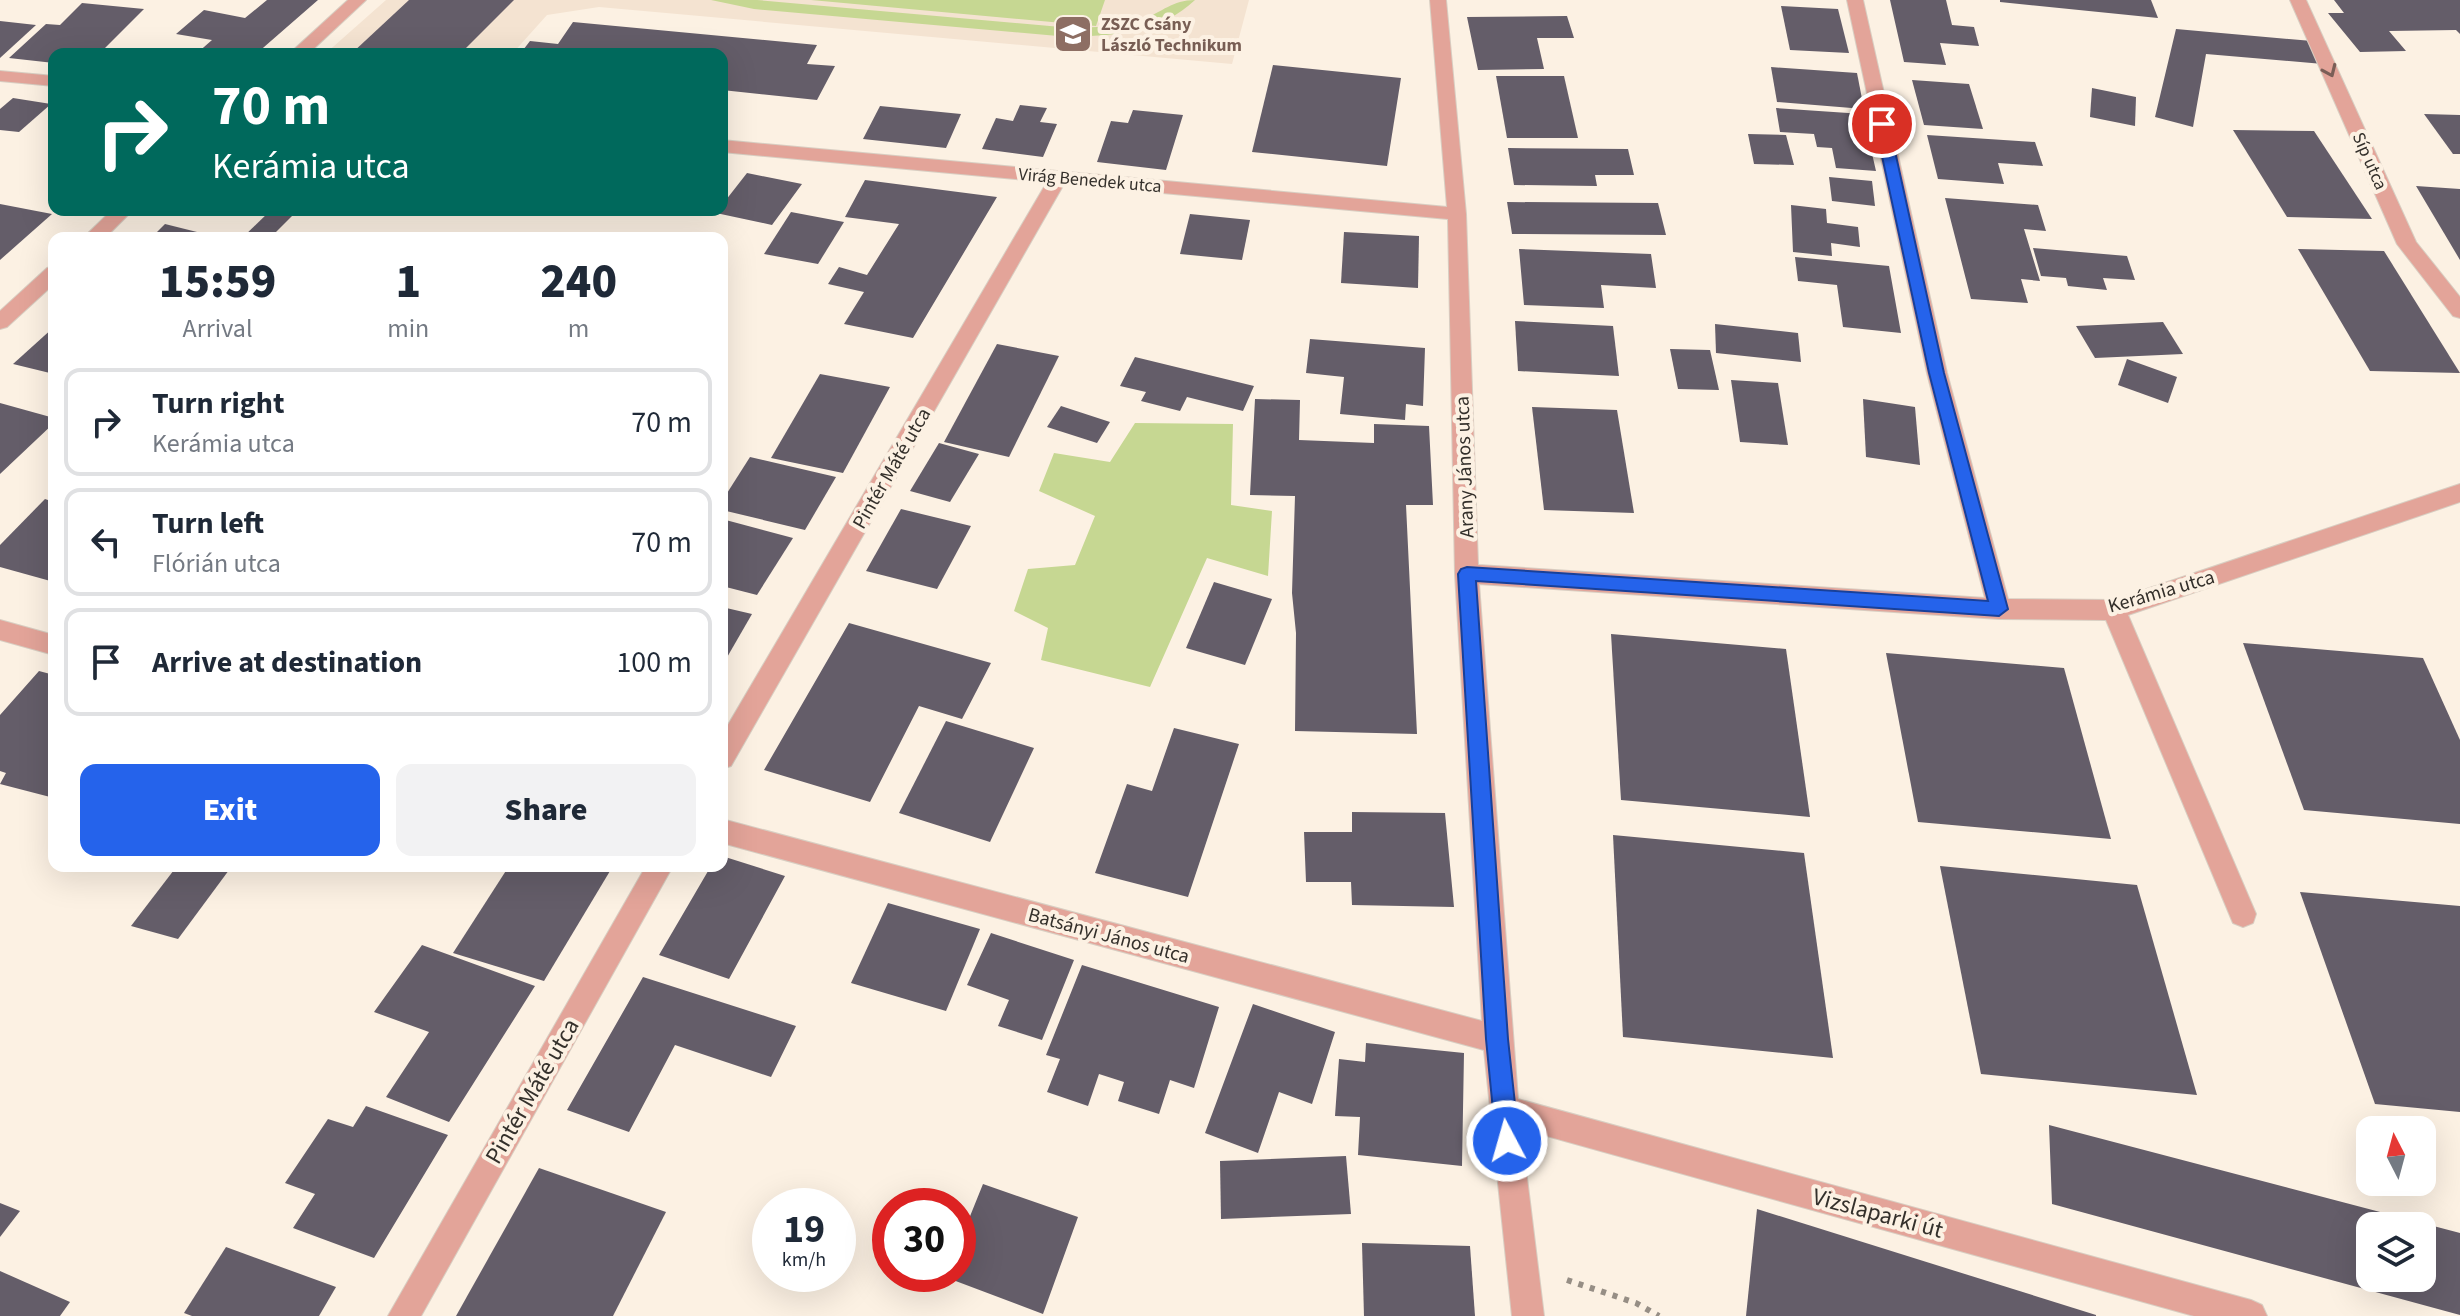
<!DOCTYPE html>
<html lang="en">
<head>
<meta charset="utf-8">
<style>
	:root { --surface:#fff; --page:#f2f2f3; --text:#1f2937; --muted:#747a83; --line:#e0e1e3; --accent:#2563eb }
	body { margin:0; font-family:"Source Sans 3",sans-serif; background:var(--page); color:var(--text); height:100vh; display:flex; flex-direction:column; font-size:30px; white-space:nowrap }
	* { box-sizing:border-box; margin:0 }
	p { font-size:26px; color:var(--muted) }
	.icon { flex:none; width:44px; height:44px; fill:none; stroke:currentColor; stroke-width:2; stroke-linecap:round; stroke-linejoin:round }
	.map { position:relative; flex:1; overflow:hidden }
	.panel { position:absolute; left:48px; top:232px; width:680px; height:640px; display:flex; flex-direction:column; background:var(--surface); border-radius:16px; box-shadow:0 8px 32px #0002 }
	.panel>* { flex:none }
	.guide { position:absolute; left:48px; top:48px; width:680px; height:168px; border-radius:16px; box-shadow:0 8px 32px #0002; background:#00695c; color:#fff; overflow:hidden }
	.needle { width:52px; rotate:354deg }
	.tools { position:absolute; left:2356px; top:1116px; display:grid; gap:16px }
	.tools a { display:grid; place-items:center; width:80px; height:80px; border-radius:16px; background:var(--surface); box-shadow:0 8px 32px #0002; font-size:40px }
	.speed { position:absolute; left:752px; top:1188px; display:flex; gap:16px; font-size:40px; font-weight:700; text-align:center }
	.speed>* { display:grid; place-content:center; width:104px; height:104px; border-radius:50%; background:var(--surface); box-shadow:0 8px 32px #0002; line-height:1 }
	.speed small { font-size:20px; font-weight:400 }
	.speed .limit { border:12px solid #d22; background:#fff; color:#111 }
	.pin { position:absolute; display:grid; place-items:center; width:68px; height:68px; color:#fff; margin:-34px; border:4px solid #fff; border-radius:50%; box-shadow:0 2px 8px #0007 }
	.me { position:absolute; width:88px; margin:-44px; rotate:354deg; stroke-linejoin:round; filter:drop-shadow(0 0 6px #0008) }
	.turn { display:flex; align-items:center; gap:28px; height:168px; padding:0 32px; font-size:36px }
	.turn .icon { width:104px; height:104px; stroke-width:2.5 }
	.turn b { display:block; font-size:56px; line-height:68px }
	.eta { display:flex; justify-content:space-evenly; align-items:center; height:136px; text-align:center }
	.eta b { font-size:48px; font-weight:800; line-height:56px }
	.cta { display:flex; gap:16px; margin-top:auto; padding:16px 32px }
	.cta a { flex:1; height:92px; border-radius:16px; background:var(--accent); color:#fff; font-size:32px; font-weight:800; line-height:92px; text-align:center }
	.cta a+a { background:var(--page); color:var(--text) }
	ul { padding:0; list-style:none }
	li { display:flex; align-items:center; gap:24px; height:108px; margin:0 16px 12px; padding:0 16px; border:4px solid var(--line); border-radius:16px }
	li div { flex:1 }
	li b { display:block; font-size:30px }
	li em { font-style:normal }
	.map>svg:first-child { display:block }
</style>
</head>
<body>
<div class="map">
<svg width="2460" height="1316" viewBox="0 0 2460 1316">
	<rect width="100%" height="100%" fill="#fcf1e3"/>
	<polygon fill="#f4e3d1" points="386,0 1249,0 1232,64 599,7 547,15 512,54 325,54"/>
	<g fill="#c6d792">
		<path d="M711,0h46l304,27c28,1 55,1 82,-8 20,-7 29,-19 52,-19 -37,35 -88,37 -137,36l-304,-27z"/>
		<polygon points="811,0 1105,0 1096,26"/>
		<polygon points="1135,423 1233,424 1231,505 1272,511 1268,576 1207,558 1150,687 1041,660 1048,628 1014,611 1028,569 1075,565 1095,516 1039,491 1054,453 1110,462"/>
	</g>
	<g fill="#645d69" fill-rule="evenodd">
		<polygon points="267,0 318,0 256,54 196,54 212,40 176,34 204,10 245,18"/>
		<polygon points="409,0 514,0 460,54 351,54"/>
		<polygon points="1890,0 1946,0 1952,25 1974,27 1979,46 1940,43 1946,65 1904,62"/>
		<polygon points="2000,0 2151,0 2158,18 2000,2"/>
		<polygon points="2334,0 2460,0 2460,34 2456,30 2389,31 2406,51 2360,52 2328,13 2344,13"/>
		<polygon points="82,3 144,9 99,54 54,54 54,63 9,58 46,24 60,25"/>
		<polygon points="1781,6 1838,9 1849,53 1790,50"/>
		<polygon points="1567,16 1574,38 1537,38 1544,69 1478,70 1467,17"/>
		<polygon points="0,21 36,25 0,58"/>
		<polygon points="573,22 817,45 807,64 835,66 817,100 722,90 722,54 520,54 530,41 558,44"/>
		<polygon points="2176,29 2312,41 2323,64 2206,54 2193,127 2155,117"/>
		<polygon points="1273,65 1401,78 1387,166 1252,152"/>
		<polygon points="1771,67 1857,73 1864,109 1777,102"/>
		<polygon points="1496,76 1564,76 1578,138 1507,138"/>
		<polygon points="1912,80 1969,84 1983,129 1924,125"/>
		<polygon points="2092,88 2136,97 2135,126 2090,117"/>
		<polygon points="13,98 51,104 19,132 0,130 0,109"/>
		<polygon points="1020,105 1047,108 1040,122 1057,124 1043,157 982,149 996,118 1013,121"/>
		<polygon points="880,106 961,114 946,148 863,139"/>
		<polygon points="1776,108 1863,114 1876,171 1836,168 1832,148 1817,147 1814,134 1780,132"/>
		<polygon points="1133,110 1183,115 1166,170 1097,162 1111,121 1128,123"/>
		<polygon points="2424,114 2460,115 2460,154 2453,154"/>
		<polygon points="2233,130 2314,131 2372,219 2287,217"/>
		<polygon points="1748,134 1786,135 1794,165 1754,164"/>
		<polygon points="1927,135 2035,142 2043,166 1998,163 2004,184 1938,179"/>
		<polygon points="1508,148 1628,149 1634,175 1595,175 1597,186 1514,185"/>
		<polygon points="747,173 802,184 772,225 716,213 722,210 722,205"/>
		<polygon points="1829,177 1872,181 1875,206 1832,201"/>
		<polygon points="865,180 997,197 913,338 844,324 864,292 828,284 839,267 867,275 899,224 845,217"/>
		<polygon points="2416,186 2460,189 2460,260"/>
		<polygon points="1945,198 2038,205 2046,231 2024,229 2040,281 2021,279 2028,303 1971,299"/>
		<polygon points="1507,202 1658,203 1666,235 1512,234"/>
		<polygon points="0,204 52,214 0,260"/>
		<polygon points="1791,205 1826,209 1827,223 1858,227 1860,247 1831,243 1832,256 1793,252"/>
		<polygon points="271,210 298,210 270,238 242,238"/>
		<polygon points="791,212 844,222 818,264 764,254"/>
		<polygon points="1190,214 1250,220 1242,260 1180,254"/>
		<polygon points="165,224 217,237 217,238 151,238"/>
		<polygon points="1344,232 1419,236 1418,288 1341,283"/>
		<polygon points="2033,248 2127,256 2135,280 2103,278 2107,290 2068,286 2066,278 2041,276"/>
		<polygon points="1519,249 1651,254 1656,288 1601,285 1604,308 1524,305"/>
		<polygon points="2298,249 2384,251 2460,373 2370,371"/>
		<polygon points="1795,257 1889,266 1901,333 1843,327 1837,285 1798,281"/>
		<polygon points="1515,321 1613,326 1619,376 1518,371"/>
		<polygon points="2163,322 2183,354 2095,358 2076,326"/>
		<polygon points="1715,324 1798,333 1801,362 1716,353"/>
		<polygon points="54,327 54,374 13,364"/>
		<polygon points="1310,339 1425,348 1423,406 1406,404 1405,420 1340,414 1344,377 1306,373"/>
		<polygon points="997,344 1059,356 1009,457 944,442"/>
		<polygon points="1670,349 1710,350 1719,390 1678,389"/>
		<polygon points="1135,357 1254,386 1243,411 1187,397 1180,411 1141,401 1146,392 1120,386"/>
		<polygon points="2127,359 2177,377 2168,403 2118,385"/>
		<polygon points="820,374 890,387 843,473 771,458"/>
		<polygon points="1731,380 1778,383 1788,445 1740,442"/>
		<polygon points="1255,399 1300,400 1299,440 1374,443 1374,424 1429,426 1433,505 1406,505 1417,734 1295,731 1296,633 1292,593 1295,496 1250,495"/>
		<polygon points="1863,399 1915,407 1920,465 1866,457"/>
		<polygon points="0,403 54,418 54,423 0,474"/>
		<polygon points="1061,406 1110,422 1097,443 1047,427"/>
		<polygon points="1532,407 1617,410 1634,513 1544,510"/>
		<polygon points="939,443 979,454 950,502 910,491"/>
		<polygon points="750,457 836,477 805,530 722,510 722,501"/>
		<polygon points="45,499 54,502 54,582 0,567 0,545"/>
		<polygon points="901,509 971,526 937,589 866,571"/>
		<polygon points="722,519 793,538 757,595 722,586"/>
		<polygon points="1214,582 1272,599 1245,665 1186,648"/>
		<polygon points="722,607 752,614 722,666"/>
		<polygon points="849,623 991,663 962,719 919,706 870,802 764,770"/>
		<polygon points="1611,634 1786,649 1810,817 1621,800"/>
		<polygon points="2243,643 2423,658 2460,740 2460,824 2304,810"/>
		<polygon points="1886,653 2064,668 2111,839 1918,822"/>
		<polygon points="39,671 54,675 54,798 0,784 6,773 0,771 0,715"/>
		<polygon points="946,721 1034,748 990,842 899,813"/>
		<polygon points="1174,728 1239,744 1188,897 1095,873 1127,784 1152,791"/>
		<polygon points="1352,812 1445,813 1454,907 1352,905 1351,882 1306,882 1304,832 1352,832"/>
		<polygon points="1613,835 1804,853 1833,1058 1623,1037"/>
		<polygon points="722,856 785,876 729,979 659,955 711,866 722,866"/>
		<polygon points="177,866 232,866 178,939 131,926"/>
		<polygon points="509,866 613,866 544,981 453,953"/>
		<polygon points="1940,866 2137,885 2197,1095 1981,1074"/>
		<polygon points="2300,892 2460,906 2460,1112 2375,1104"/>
		<polygon points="888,903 980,929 946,1011 851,983"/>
		<polygon points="991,933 1074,960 1042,1040 998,1026 1009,1000 967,985"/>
		<polygon points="422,945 535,986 449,1122 386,1097 429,1032 374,1012"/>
		<polygon points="1082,965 1219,1007 1194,1088 1170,1080 1159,1114 1118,1101 1124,1082 1099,1074 1088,1106 1047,1092 1060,1059 1046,1055"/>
		<polygon points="643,977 796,1026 771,1077 675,1045 629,1132 567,1110"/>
		<polygon points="1253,1004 1335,1032 1312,1104 1279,1092 1258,1153 1205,1133"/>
		<polygon points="1366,1043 1464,1053 1462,1166 1358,1155 1360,1117 1335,1116 1339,1059 1365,1062"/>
		<polygon points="366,1106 448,1135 374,1258 293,1228 315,1194 285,1183 328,1119 353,1127"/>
		<path d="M2049,1125l411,108v82l-408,-111zM2370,1226h52v52h-52z"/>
		<polygon points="1346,1156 1351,1214 1221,1219 1220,1161"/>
		<polygon points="539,1168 666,1212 613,1316 456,1316"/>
		<polygon points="983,1184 1078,1217 1043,1314 945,1277 946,1274 958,1274 958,1246"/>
		<polygon points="0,1203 20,1211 0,1237"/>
		<polygon points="1757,1209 2096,1315 2096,1316 1746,1316"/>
		<polygon points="1362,1243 1470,1246 1475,1316 1364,1316"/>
		<polygon points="226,1247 336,1287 319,1316 192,1316 184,1313"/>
		<polygon points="0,1271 70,1302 60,1316 0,1316"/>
	</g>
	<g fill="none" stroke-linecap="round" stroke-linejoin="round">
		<defs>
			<g id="minor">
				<polygon points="348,0 366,0 308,54 289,54"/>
				<polygon points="1430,0 1446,0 1466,214 1478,565 1985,598 1927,373 1847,0 1863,0 1947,373 2008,599 2114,600 2460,484 2460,502 2128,615 2256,914 2253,923 2243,927 2233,923 2106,620 1999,619 1479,584 1518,1099 2251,1300 2262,1305 2267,1316 2194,1316 1521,1129 1544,1316 1512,1316 1484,1050 722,843 722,819 1482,1021 1455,574 1448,219 1064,184 731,766 722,769 722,735 1047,182 722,152 722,140 1447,207"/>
				<polygon points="2290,0 2306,0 2416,242 2460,297 2460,318 2453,316 2397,244"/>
				<polygon points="0,71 54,76 54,86 0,81"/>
				<polygon points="112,210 133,210 105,238 83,238"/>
				<polygon points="54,266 54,284 7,327 0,329 0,311 47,268"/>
				<polygon points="0,620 54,635 54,655 0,640"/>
				<polygon points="646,866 673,866 421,1316 388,1316"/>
			</g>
		</defs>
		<use href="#minor" stroke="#d8cec2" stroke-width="2"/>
		<polyline stroke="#968e85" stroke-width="6" stroke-dasharray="5 7" stroke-linecap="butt" points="1567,1280 1636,1303 1659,1316"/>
		<use href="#minor" fill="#e3a499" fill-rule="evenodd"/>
	</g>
	<defs><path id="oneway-chevron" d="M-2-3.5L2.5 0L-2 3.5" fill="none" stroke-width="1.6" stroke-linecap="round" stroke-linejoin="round" transform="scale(2)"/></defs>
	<use stroke="#7a5e57" href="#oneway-chevron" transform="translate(2330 71) rotate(66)"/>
	<polygon fill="#2563eb" stroke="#184099" stroke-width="2" points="1882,120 1889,124 1944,373 2008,609 1999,616 1476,581 1508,1039 1519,1141 1515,1149 1507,1152 1499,1149 1496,1141 1486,1039 1458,574 1461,569 1467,567 1988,601 1929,373 1875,124"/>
	<defs>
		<symbol id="school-square" viewBox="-11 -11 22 22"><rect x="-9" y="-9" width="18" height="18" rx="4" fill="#8d6e63" stroke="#fcf1e3"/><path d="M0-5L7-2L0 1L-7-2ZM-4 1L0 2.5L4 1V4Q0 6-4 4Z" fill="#fff"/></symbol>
	</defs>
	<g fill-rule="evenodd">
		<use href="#school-square" x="1051" y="12" width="44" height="44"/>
	</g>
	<g text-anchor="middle" stroke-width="8" stroke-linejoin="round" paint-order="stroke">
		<g font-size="18" font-weight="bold" fill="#785e54" stroke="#fcf1e3" text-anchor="start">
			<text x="1101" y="30">ZSZC Csány<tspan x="1101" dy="21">László Technikum</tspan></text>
		</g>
		<g font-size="18" fill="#34302b" stroke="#fcf1e3">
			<text transform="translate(2370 161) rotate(66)" y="6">Síp utca</text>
			<text transform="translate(1090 180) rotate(5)" y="6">Virág Benedek utca</text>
		</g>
		<g font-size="20" fill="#34302b" stroke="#fcf1e3">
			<text transform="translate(1464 467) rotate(-92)" y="7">Arany János utca</text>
			<text transform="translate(891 468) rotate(-60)" y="7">Pintér Máté utca</text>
			<text transform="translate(2161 591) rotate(-16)" y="7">Kerámia utca</text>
			<text transform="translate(1109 935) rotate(15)" y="7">Batsányi János utca</text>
		</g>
		<g font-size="24" fill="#34302b" stroke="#fcf1e3">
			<text transform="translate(532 1091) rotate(-60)" y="8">Pintér Máté utca</text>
			<text transform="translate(1878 1213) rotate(15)" y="8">Vizslaparki út</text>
		</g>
	</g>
</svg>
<div class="tools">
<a><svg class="needle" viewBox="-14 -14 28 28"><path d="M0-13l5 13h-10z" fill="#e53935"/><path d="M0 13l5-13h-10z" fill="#747a83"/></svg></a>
<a><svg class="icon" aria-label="layers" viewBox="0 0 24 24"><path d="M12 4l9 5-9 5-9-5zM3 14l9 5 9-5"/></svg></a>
</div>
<div class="speed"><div>19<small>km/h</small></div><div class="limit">30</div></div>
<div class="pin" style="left:1882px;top:124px;background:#d93025"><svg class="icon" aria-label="arrive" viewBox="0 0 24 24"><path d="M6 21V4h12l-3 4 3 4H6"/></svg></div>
<svg class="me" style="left:1507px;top:1141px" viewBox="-20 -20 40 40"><circle r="17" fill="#2563eb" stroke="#fff" stroke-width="3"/><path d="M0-11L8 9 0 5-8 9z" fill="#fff"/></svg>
<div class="guide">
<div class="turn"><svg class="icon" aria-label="right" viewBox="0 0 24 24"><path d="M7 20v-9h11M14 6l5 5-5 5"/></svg><div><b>70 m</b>Kerámia utca</div></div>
</div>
<section class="panel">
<div class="eta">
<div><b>15:59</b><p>Arrival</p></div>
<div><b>1</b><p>min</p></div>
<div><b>240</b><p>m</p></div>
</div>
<ul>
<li><svg class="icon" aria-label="right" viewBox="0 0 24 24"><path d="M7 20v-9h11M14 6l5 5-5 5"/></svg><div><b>Turn right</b><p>Kerámia utca</p></div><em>70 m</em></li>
<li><svg class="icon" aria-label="left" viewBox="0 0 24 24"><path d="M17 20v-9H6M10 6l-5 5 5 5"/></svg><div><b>Turn left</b><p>Flórián utca</p></div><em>70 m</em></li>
<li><svg class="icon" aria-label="arrive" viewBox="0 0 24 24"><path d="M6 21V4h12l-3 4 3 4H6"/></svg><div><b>Arrive at destination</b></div><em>100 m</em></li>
</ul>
<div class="cta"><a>Exit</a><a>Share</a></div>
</section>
</div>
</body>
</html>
